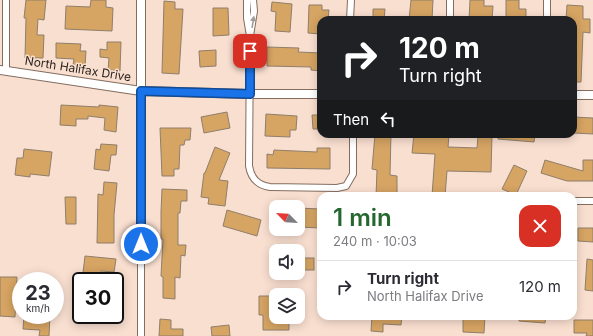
<!DOCTYPE html>
<html lang="en">
<head>
<meta charset="utf-8">
<style>
	:root { --surface:#fff; --page:#f2f2f3; --text:#2b2b33; --muted:#7c7c81; --line:#e1e1e2; --accent:#266730 }
	body { margin:0; font-family:Inter,sans-serif; background:var(--page); color:var(--text); height:100vh; display:flex; flex-direction:column; font-size:15px; white-space:nowrap }
	* { box-sizing:border-box; margin:0 }
	p { font-size:13px; color:var(--muted) }
	.icon { flex:none; width:22px; height:22px; fill:none; stroke:currentColor; stroke-width:2; stroke-linecap:round; stroke-linejoin:round }
	.map { position:relative; flex:1; overflow:hidden }
	.panel { position:absolute; left:317px; top:192px; width:260px; height:128px; display:flex; flex-direction:column; background:var(--surface); border-radius:12px; box-shadow:0 2px 10px #0003 }
	.panel>* { flex:none }
	.hud { position:absolute; left:317px; top:16px; width:260px; height:122px; border-radius:12px; box-shadow:0 2px 10px #0003; background:#202124; color:#fff; overflow:hidden }
	.needle { width:26px; rotate:294deg }
	.tools { position:absolute; left:269px; top:200px; display:grid; gap:8px }
	.tools a { display:grid; place-items:center; width:36px; height:36px; border-radius:8px; background:var(--surface); box-shadow:0 2px 10px #0003; font-size:20px }
	.speed { position:absolute; left:12px; top:272px; display:flex; gap:8px; font-size:20px; font-weight:700; text-align:center }
	.speed>* { display:grid; place-content:center; width:52px; height:52px; border-radius:50%; background:var(--surface); box-shadow:0 2px 10px #0003; line-height:1 }
	.speed small { font-size:10px; font-weight:400 }
	.speed .limit { border:2px solid #111; border-radius:6px; background:#fff; color:#111 }
	.pin { position:absolute; display:grid; place-items:center; width:34px; height:34px; color:#fff; margin:-17px; border-radius:8px; box-shadow:0 2px 6px #0006 }
	.me { position:absolute; width:44px; margin:-22px; rotate:0deg; stroke-linejoin:round; filter:drop-shadow(0 0 3px #0008) }
	.turn { display:flex; align-items:center; gap:14px; height:84px; padding:0 16px; font-size:18px }
	.turn .icon { width:52px; height:52px; stroke-width:2.5 }
	.turn b { display:block; font-size:28px; line-height:34px }
	.then { display:flex; align-items:center; height:38px; padding:0 16px; background:#0003; gap:8px; font-size:15px }
	.round { display:grid; place-items:center; flex:none; width:42px; height:42px; border-radius:12px; background:var(--page) }
	.overview { display:flex; align-items:center; justify-content:space-between; height:68px; padding:0 16px }
	h1 { font-size:24px; font-weight:600; line-height:30px; color:var(--accent) }
	ul { padding:0; list-style:none }
	li { display:flex; align-items:center; gap:12px; height:52px; padding:0 16px; border-top:1px solid var(--line) }
	li div { flex:1 }
	li b { display:block; font-size:15px }
	li em { font-style:normal }
	.map>svg:first-child { display:block }
</style>
</head>
<body>
<div class="map">
<svg width="593" height="336" viewBox="0 0 593 336">
	<rect width="100%" height="100%" fill="#f9dfd0"/>
	<g fill="#d6a463" stroke="#8f7f6b">
		<polygon points="26,0 46,0 44,20 38,19 37,35 44,35 43,58 25,58 26,18 24,18"/>
		<polygon points="91,0 106,0 106,7 113,8 112,31 65,29 66,6 90,7"/>
		<polygon points="411,0 433,0 432,20 409,20"/>
		<polygon points="470,0 484,0 484,6 493,6 492,20 469,20"/>
		<polygon points="506,0 519,0 519,9 526,9 526,20 506,20"/>
		<polygon points="164,1 175,2 175,9 183,9 179,74 162,73"/>
		<polygon points="272,2 292,4 290,32 275,31 276,12 271,11"/>
		<polygon points="309,5 322,5 322,10 329,10 328,20 321,20 321,34 308,33"/>
		<polygon points="567,5 583,6 583,19 590,19 590,33 583,32 581,82 573,82 573,20 566,20"/>
		<polygon points="213,8 228,8 229,35 213,36"/>
		<polygon points="373,9 385,9 384,20 373,20"/>
		<polygon points="107,42 121,42 120,71 108,70 109,58 100,57 100,49 107,50"/>
		<polygon points="56,43 81,44 80,51 86,51 85,66 73,65 74,59 56,58"/>
		<polygon points="267,47 299,48 298,52 321,53 321,71 311,70 311,67 267,66"/>
		<polygon points="216,50 216,66 200,67 199,51"/>
		<polygon points="61,105 99,107 99,105 118,107 116,132 104,130 105,118 88,116 88,119 76,119 76,126 60,125"/>
		<polygon points="227,112 230,128 204,133 201,117"/>
		<polygon points="266,114 297,116 296,130 290,130 290,137 265,136"/>
		<polygon points="312,115 321,115 321,129 313,129"/>
		<polygon points="573,117 593,118 593,134 573,133"/>
		<polygon points="160,128 191,128 190,140 185,140 184,145 180,145 179,169 174,169 174,176 162,176"/>
		<polygon points="375,134 391,134 390,175 397,176 397,196 376,196 377,170 372,169"/>
		<polygon points="414,134 449,135 448,147 477,148 478,136 492,136 491,172 447,171 445,196 432,196 435,154 412,153"/>
		<polygon points="498,134 535,134 534,142 498,139"/>
		<polygon points="101,144 117,145 116,155 111,155 109,171 94,169 96,149 100,150"/>
		<polygon points="215,147 230,153 219,180 228,181 225,206 208,204 209,198 201,197 204,173 205,173"/>
		<polygon points="317,148 330,148 330,169 267,168 267,154 273,155 274,150 317,152"/>
		<polygon points="24,149 52,152 49,176 30,174 30,177 15,175 17,158 23,158"/>
		<polygon points="545,160 583,171 583,160 593,160 593,181 567,181 541,173"/>
		<polygon points="514,165 527,171 516,195 502,189"/>
		<polygon points="104,182 117,183 114,215 114,243 97,243 98,194 103,195"/>
		<polygon points="162,189 187,190 187,201 181,201 180,213 178,213 178,245 186,245 185,256 181,255 180,278 175,277 175,299 163,298 163,277 161,276 163,239 161,239 161,212"/>
		<polygon points="65,197 76,197 76,224 66,224"/>
		<polygon points="298,208 321,209 321,228 298,227"/>
		<polygon points="227,210 261,220 257,236 223,226"/>
		<polygon points="578,228 593,228 593,242 578,241"/>
		<polygon points="85,256 116,259 114,272 101,271 100,281 82,281"/>
		<rect x="298" y="258" width="16" height="12"/>
		<polygon points="587,259 593,260 593,291 585,290"/>
		<polygon points="0,277 17,277 15,317 0,316"/>
		<polygon points="259,296 271,296 271,307 276,307 276,317 289,317 289,330 263,330 263,315 259,315"/>
		<polygon points="24,315 50,315 49,336 39,336 40,330 23,329"/>
		<polygon points="372,316 402,316 401,325 383,324 383,332 371,331"/>
		<polygon points="463,316 485,316 484,333 463,332"/>
		<polygon points="519,316 546,316 545,323 519,321"/>
		<polygon points="160,319 171,320 171,329 183,329 183,336 159,336"/>
		<polygon points="574,320 593,320 593,336 586,336 587,333 574,333"/>
		<polygon points="229,325 230,336 212,336 211,327"/>
	</g>
	<g fill="none" stroke-linecap="round" stroke-linejoin="round">
		<defs>
			<g id="minor">
				<polyline points="247,0 247,18 250,36 254,11 253,0"/>
				<polyline points="450,0 450,20"/>
				<polyline points="547,0 547,20"/>
				<polyline points="350,20 351,0"/>
				<path d="M250,36l-1,130c2,12 8,19 21,21l67,1 9,-2 7,-12v-40"/>
				<polyline points="6,70 6,0"/>
				<polyline points="573,201 593,201"/>
				<polyline points="141,336 141,91"/>
			</g>
			<g id="tertiary">
				<polyline points="0,70 141,91 250,94 321,94"/>
				<polyline points="141,91 141,0"/>
				<polyline points="573,95 593,95"/>
			</g>
		</defs>
		<use href="#minor" stroke="#836d5f" stroke-width="8"/>
		<use href="#tertiary" stroke="#836d5f" stroke-width="10"/>
		<use href="#minor" stroke="#fff" stroke-width="6"/>
		<use href="#tertiary" stroke="#fff" stroke-width="8"/>
	</g>
	<defs><path id="oneway-solid" d="M-6-.8H1V-3.2L6.5 0L1 3.2V.8H-6Z"/></defs>
	<use fill="#a09c99" href="#oneway-solid" transform="translate(253 22) rotate(-81)"/>
	<g fill="none" stroke-linecap="round" stroke-linejoin="round">
		<defs>
			<polyline id="route" points="141,244 141,91 250,94 250,51"/>
		</defs>
		<use href="#route" stroke="#114b97" stroke-width="10"/>
		<use href="#route" stroke="#1a73e8" stroke-width="7"/>
	</g>
	<g text-anchor="middle" stroke-width="3" stroke-linejoin="round" paint-order="stroke">
		<g font-size="12" fill="#2c231d" stroke="#f9dfd0">
			<text transform="translate(78 69) rotate(9)" y="4">North Halifax Drive</text>
		</g>
	</g>
</svg>
<div class="tools">
<a><svg class="needle" viewBox="-14 -14 28 28"><path d="M0-13l5 13h-10z" fill="#e53935"/><path d="M0 13l5-13h-10z" fill="#7c7c81"/></svg></a>
<a><svg class="icon" aria-label="sound" viewBox="0 0 24 24"><path d="M4 9h4l5-4v14l-5-4H4zM17 9q2 3 0 6"/></svg></a>
<a><svg class="icon" aria-label="layers" viewBox="0 0 24 24"><path d="M12 4l9 5-9 5-9-5zM3 14l9 5 9-5"/></svg></a>
</div>
<div class="speed"><div>23<small>km/h</small></div><div class="limit">30</div></div>
<div class="pin" style="left:250px;top:51px;background:#d93025"><svg class="icon" aria-label="arrive" viewBox="0 0 24 24"><path d="M6 21V4h12l-3 4 3 4H6"/></svg></div>
<svg class="me" style="left:141px;top:244px" viewBox="-20 -20 40 40"><circle r="17" fill="#1a73e8" stroke="#fff" stroke-width="3"/><path d="M0-11L8 9 0 5-8 9z" fill="#fff"/></svg>
<div class="hud">
<div class="turn"><svg class="icon" aria-label="right" viewBox="0 0 24 24"><path d="M7 20v-9h11M14 6l5 5-5 5"/></svg><div><b>120 m</b>Turn right</div></div>
<div class="then">Then<svg class="icon" aria-label="left" viewBox="0 0 24 24"><path d="M17 20v-9H6M10 6l-5 5 5 5"/></svg></div>
</div>
<section class="panel">
<div class="overview"><div><h1>1 min</h1><p>240 m · 10:03</p></div><a class="round" style="background:#d93025;color:#fff"><svg class="icon" aria-label="close" viewBox="0 0 24 24"><path d="M6 6l12 12M18 6L6 18"/></svg></a></div>
<ul>
<li><svg class="icon" aria-label="right" viewBox="0 0 24 24"><path d="M7 20v-9h11M14 6l5 5-5 5"/></svg><div><b>Turn right</b><p>North Halifax Drive</p></div><em>120 m</em></li>
</ul>
</section>
</div>
</body>
</html>
